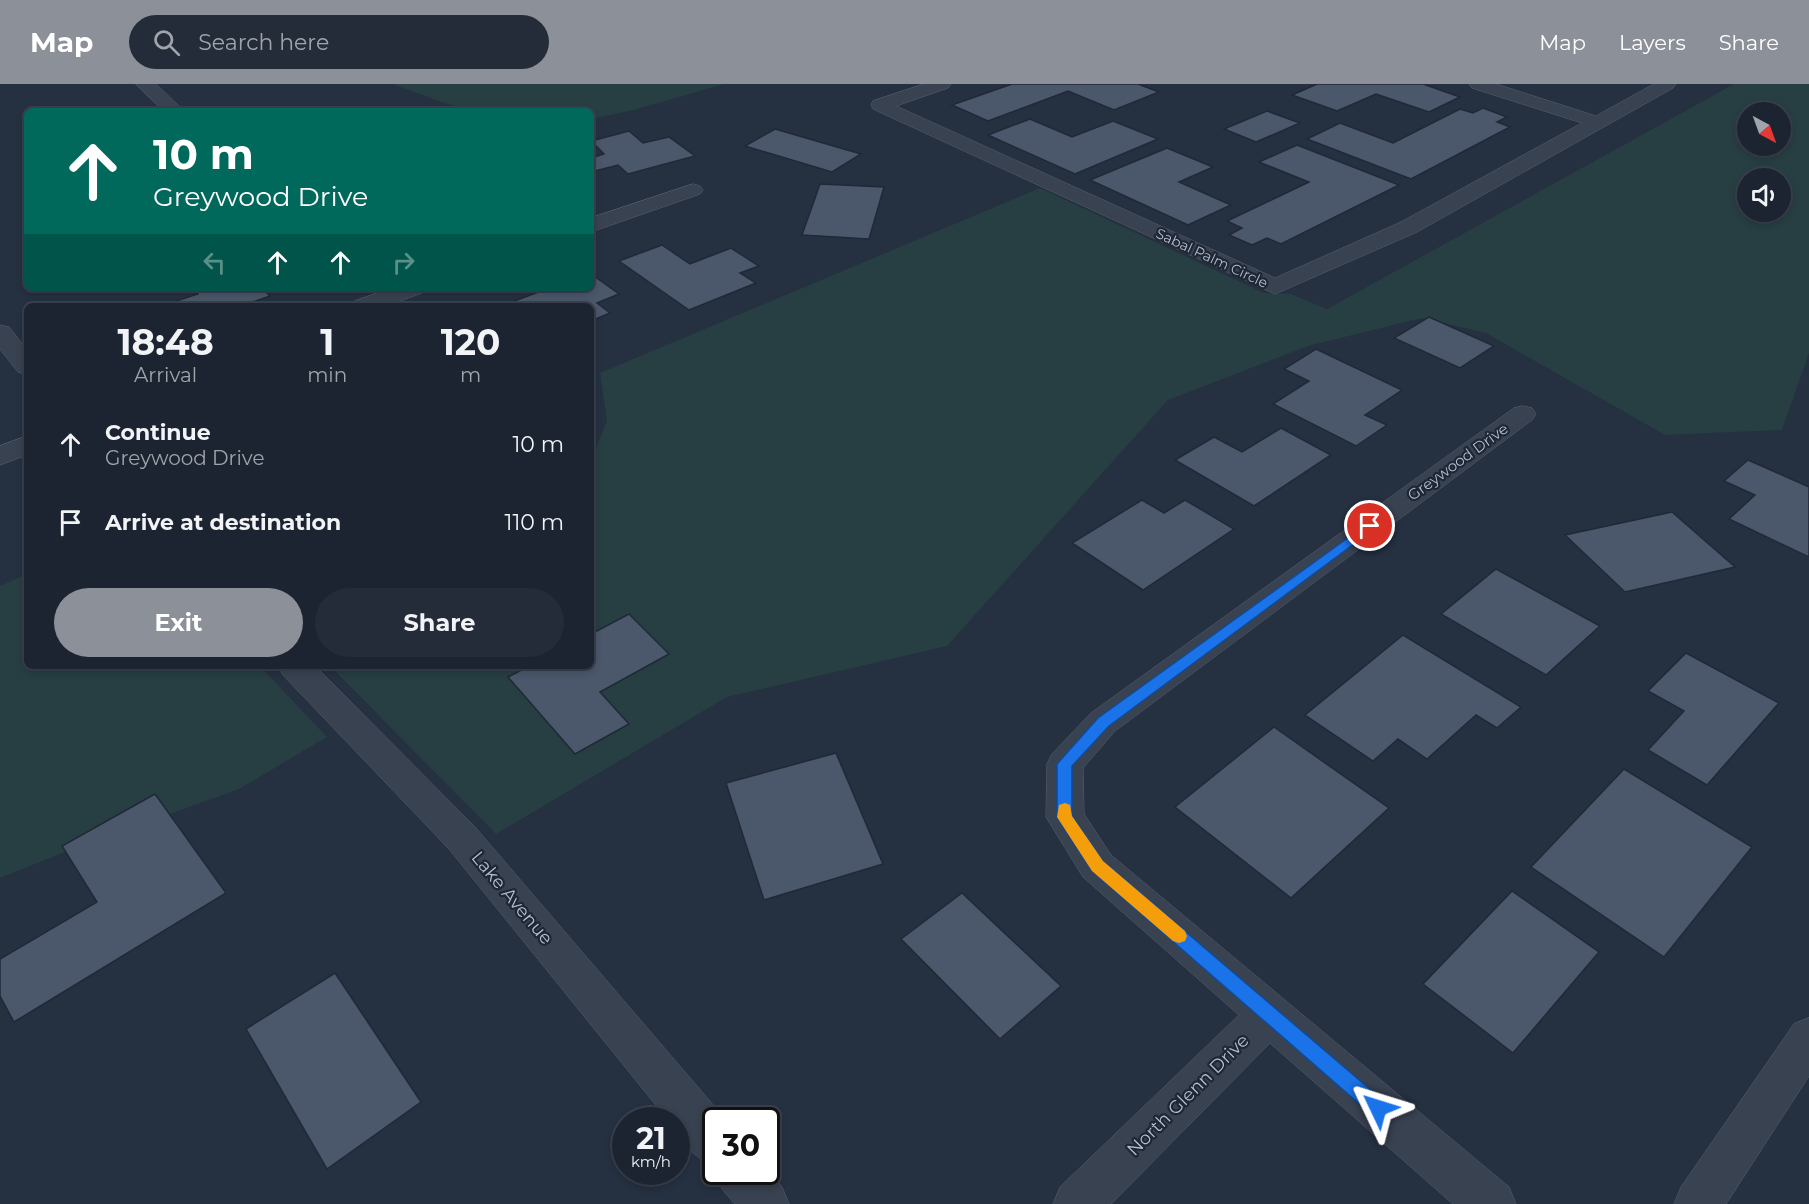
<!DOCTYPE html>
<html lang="en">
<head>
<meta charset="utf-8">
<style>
	:root { --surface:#1c2431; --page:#252c39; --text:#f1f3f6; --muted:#a0a4ab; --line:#3a414d; --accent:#8c9099 }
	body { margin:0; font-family:Montserrat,sans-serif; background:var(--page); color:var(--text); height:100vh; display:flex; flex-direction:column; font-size:22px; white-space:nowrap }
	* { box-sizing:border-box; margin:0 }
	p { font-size:20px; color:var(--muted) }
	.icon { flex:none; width:33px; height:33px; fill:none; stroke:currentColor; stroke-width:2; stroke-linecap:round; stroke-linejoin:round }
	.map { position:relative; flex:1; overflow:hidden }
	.details { position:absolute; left:24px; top:219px; width:570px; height:366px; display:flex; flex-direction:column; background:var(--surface); border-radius:9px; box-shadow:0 3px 9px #0003,0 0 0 2px var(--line) }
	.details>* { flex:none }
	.guide { position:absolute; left:24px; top:24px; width:570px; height:183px; border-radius:9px; box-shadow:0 3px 9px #0003,0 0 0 2px var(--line); background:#00695c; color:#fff; overflow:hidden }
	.needle { width:39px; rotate:139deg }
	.fabs { position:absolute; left:1737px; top:18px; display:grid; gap:12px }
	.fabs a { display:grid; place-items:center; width:54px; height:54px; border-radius:50%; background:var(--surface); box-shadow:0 3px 9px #0003,0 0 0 2px var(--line); font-size:30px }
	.speed { position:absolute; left:612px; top:1023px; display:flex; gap:12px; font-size:30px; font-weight:700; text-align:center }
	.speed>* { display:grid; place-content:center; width:78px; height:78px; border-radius:50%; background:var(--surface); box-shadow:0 3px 9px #0003,0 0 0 2px var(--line); line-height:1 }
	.speed small { font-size:15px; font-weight:400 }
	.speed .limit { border:3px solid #111; border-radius:9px; background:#fff; color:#111 }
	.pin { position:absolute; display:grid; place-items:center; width:51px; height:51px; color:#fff; margin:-26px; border:3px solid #fff; border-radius:50%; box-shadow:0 2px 6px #0007 }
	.me { position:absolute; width:66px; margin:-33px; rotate:311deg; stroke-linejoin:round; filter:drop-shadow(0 0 4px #0008) }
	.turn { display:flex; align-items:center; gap:21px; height:126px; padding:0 30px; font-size:27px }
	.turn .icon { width:78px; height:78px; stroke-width:2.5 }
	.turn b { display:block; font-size:42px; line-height:51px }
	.lanes { display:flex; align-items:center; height:57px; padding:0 30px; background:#0003; justify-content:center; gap:30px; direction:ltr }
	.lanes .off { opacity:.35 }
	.eta { display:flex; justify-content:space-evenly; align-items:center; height:102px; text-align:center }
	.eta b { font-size:36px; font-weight:700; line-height:42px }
	.action { display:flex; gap:12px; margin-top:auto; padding:12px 30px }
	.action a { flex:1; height:69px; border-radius:36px; background:var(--accent); color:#fff; font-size:24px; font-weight:700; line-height:69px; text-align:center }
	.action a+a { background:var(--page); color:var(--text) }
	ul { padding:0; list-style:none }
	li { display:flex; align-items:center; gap:18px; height:78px; padding:0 30px }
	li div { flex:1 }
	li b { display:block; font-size:22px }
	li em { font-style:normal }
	header { display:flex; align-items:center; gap:36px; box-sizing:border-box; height:84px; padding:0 30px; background:var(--accent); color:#fff }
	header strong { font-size:28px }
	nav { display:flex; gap:33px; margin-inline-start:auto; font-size:21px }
	.search { width:420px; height:54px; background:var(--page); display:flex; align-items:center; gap:15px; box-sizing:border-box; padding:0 21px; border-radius:33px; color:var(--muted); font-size:22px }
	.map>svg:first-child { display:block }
</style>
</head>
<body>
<header>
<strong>Map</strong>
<div class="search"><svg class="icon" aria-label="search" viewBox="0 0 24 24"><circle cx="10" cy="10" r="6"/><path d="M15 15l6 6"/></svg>Search here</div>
<nav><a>Map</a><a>Layers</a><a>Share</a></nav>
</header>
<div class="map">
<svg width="1809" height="1120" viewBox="0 0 1809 1120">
	<rect width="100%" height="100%" fill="#253041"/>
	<g fill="#273e42" fill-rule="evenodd">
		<polygon points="392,0 724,0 634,26 591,35 591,27 477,27 450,21"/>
		<path d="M1734,0h75v269l-27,77 -117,5 -179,-102 -64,-15 -114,28 -140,54 -221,246 -220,51 -231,137 -166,-168h261v-206l16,-39 -7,-48 440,-185 224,105 27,1 36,15zM1748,28h32v34h-32zM1748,94h32v34h-32z"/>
		<polygon points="27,490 27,582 260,582 327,653 239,705 65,768 0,794 0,502"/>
	</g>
	<g fill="#4b576a" stroke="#202938" stroke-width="1.5">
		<polygon points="1012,0 1138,0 1159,8 1114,26 1068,7 988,37 952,21"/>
		<polygon points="1317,0 1423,0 1460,13 1429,28 1376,10 1337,27 1292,11"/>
		<polygon points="1483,24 1507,33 1497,38 1510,43 1411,95 1307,55 1340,39 1393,59 1460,25 1473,29"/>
		<polygon points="1267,27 1300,39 1256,58 1224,45"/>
		<polygon points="1030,35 1072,53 1113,37 1158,55 1075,90 988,51"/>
		<polygon points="775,45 861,70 832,88 745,62"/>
		<polygon points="629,47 643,59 669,53 695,72 628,90 618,81 591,88 591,74 604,70 591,57"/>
		<polygon points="1297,61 1399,101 1281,160 1267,154 1252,161 1229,151 1242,144 1227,137 1309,98 1259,78"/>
		<polygon points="1167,64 1213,83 1179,98 1231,121 1188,141 1090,96"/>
		<polygon points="820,100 884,103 869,155 802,151"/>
		<polygon points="662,161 690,180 731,164 759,182 740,189 756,199 689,226 619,177"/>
		<polygon points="591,190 619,210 597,219 610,229 591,237 591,222 501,222 549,204 591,204"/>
		<polygon points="193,204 262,204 270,212 241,222 164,221 198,210"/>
		<polygon points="1429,233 1494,262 1460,284 1394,254"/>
		<polygon points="1316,265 1402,306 1365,331 1387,341 1356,362 1273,320 1309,297 1284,285"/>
		<polygon points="1281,344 1331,371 1254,422 1175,376 1214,353 1242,368"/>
		<polygon points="1748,376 1809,403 1809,473 1729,435 1755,411 1724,397"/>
		<polygon points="1142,416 1164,429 1185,416 1234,445 1143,506 1072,459"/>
		<polygon points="1672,428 1735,483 1625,508 1565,451"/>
		<polygon points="1496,485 1600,542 1546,591 1441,530"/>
		<polygon points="629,530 669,570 600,608 629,640 575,670 508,593 529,582 591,582 591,550"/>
		<polygon points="1403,551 1521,623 1497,644 1476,631 1427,675 1398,655 1373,677 1305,631"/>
		<polygon points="1686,569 1779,619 1707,701 1648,666 1684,627 1648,607"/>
		<polygon points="1274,643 1389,724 1291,814 1175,723"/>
		<polygon points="836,669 883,780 764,816 726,699"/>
		<polygon points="1624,685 1752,763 1664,873 1531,783"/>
		<polygon points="155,710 226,809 14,938 0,912 0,875 97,818 62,762"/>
		<polygon points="1512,807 1599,868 1513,969 1423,900"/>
		<polygon points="962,809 1061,902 1000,955 901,855"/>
		<polygon points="335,889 421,1018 327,1085 246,945"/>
	</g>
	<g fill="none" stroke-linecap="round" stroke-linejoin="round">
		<defs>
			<g id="minor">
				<polygon points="136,0 156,0 184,27 164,27"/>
				<polygon points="924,0 951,0 948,4 896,22 1275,194 1401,138 1582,39 1472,4 1469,0 1496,0 1596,32 1654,0 1676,0 1673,4 1417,148 1275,210 873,25 871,21 873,17"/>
				<polygon points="693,100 700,102 703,106 700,110 591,148 591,134"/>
				<polygon points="391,204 426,204 422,209 386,222 351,222 355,217"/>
				<polygon points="0,241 9,243 27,266 27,291 18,288 0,265"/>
				<polygon points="1523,322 1532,324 1536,330 1532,336 1115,647 1083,684 1084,730 1111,771 1509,1103 1516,1120 1453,1120 1270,959 1111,1120 1053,1120 1060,1103 1239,931 1083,793 1046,733 1047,680 1052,670 1091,629 1514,324"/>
				<polygon points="27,352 27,371 0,381 0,362"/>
				<path d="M278,582h37l160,161 251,293h-10v47c-19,-8 -40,-25 -40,-47h-8l-219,-271 -166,-174z"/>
				<polygon points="1809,934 1809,992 1726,1120 1674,1120 1681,1103 1794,940"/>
				<polygon points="766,1084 782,1103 789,1120 735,1120 722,1105 715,1088 766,1088"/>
			</g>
		</defs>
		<use href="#minor" stroke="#57606e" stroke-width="1"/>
		<use href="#minor" fill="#394251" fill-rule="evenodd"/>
	</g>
	<polygon fill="#1a73e8" stroke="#114b97" stroke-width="1.5" points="1370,438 1376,442 1374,445 1109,642 1072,682 1072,732 1103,777 1385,1018 1388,1024 1385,1031 1378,1033 1372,1031 1092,787 1057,733 1057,680 1098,634"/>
	<polygon fill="#f59e0b" points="1065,719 1070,721 1072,732 1103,777 1185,847 1187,852 1185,857 1179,859 1173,857 1092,787 1057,733 1059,721"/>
	<g text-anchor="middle" stroke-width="4.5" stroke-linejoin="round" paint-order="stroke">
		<g font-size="14" fill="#b6becb" stroke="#1e2736">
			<text transform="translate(1212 174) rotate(25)" y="5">Sabal Palm Circle</text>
		</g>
		<g font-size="15" fill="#b6becb" stroke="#1e2736">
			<text transform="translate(1458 378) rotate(-36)" y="5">Greywood Drive</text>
		</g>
		<g font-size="18" fill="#b6becb" stroke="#1e2736">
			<text transform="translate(512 814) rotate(50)" y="6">Lake Avenue</text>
			<text transform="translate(1188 1011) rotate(-45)" y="6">North Glenn Drive</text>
		</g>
	</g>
</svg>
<div class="fabs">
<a><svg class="needle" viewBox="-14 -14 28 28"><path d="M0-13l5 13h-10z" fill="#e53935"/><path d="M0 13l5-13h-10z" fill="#a0a4ab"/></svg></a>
<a><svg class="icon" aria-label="sound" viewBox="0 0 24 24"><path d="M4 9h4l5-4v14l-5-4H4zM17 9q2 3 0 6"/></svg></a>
</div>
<div class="speed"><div>21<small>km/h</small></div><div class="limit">30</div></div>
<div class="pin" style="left:1370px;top:442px;background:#d93025"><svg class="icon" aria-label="arrive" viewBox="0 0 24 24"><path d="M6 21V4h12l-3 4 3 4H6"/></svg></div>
<svg class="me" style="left:1378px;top:1024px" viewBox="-20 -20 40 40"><path d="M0-17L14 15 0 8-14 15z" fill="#1a73e8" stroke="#fff" stroke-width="4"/></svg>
<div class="guide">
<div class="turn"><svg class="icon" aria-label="ahead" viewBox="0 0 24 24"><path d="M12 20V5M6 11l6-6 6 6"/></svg><div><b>10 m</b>Greywood Drive</div></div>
<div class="lanes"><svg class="icon off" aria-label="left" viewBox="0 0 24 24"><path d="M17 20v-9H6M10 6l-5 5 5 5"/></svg><svg class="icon" aria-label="ahead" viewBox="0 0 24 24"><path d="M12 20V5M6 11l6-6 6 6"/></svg><svg class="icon" aria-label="ahead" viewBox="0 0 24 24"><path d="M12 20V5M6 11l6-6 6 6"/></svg><svg class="icon off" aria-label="right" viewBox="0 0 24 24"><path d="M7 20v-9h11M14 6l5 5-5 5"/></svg></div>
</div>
<section class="details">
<div class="eta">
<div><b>18:48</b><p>Arrival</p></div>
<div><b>1</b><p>min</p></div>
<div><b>120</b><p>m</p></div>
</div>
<ul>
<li><svg class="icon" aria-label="ahead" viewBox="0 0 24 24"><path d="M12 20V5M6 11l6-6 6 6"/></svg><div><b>Continue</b><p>Greywood Drive</p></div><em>10 m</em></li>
<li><svg class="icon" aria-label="arrive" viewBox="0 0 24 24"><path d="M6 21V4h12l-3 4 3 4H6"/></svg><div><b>Arrive at destination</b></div><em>110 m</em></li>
</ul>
<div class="action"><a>Exit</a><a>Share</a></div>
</section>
</div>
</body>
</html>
